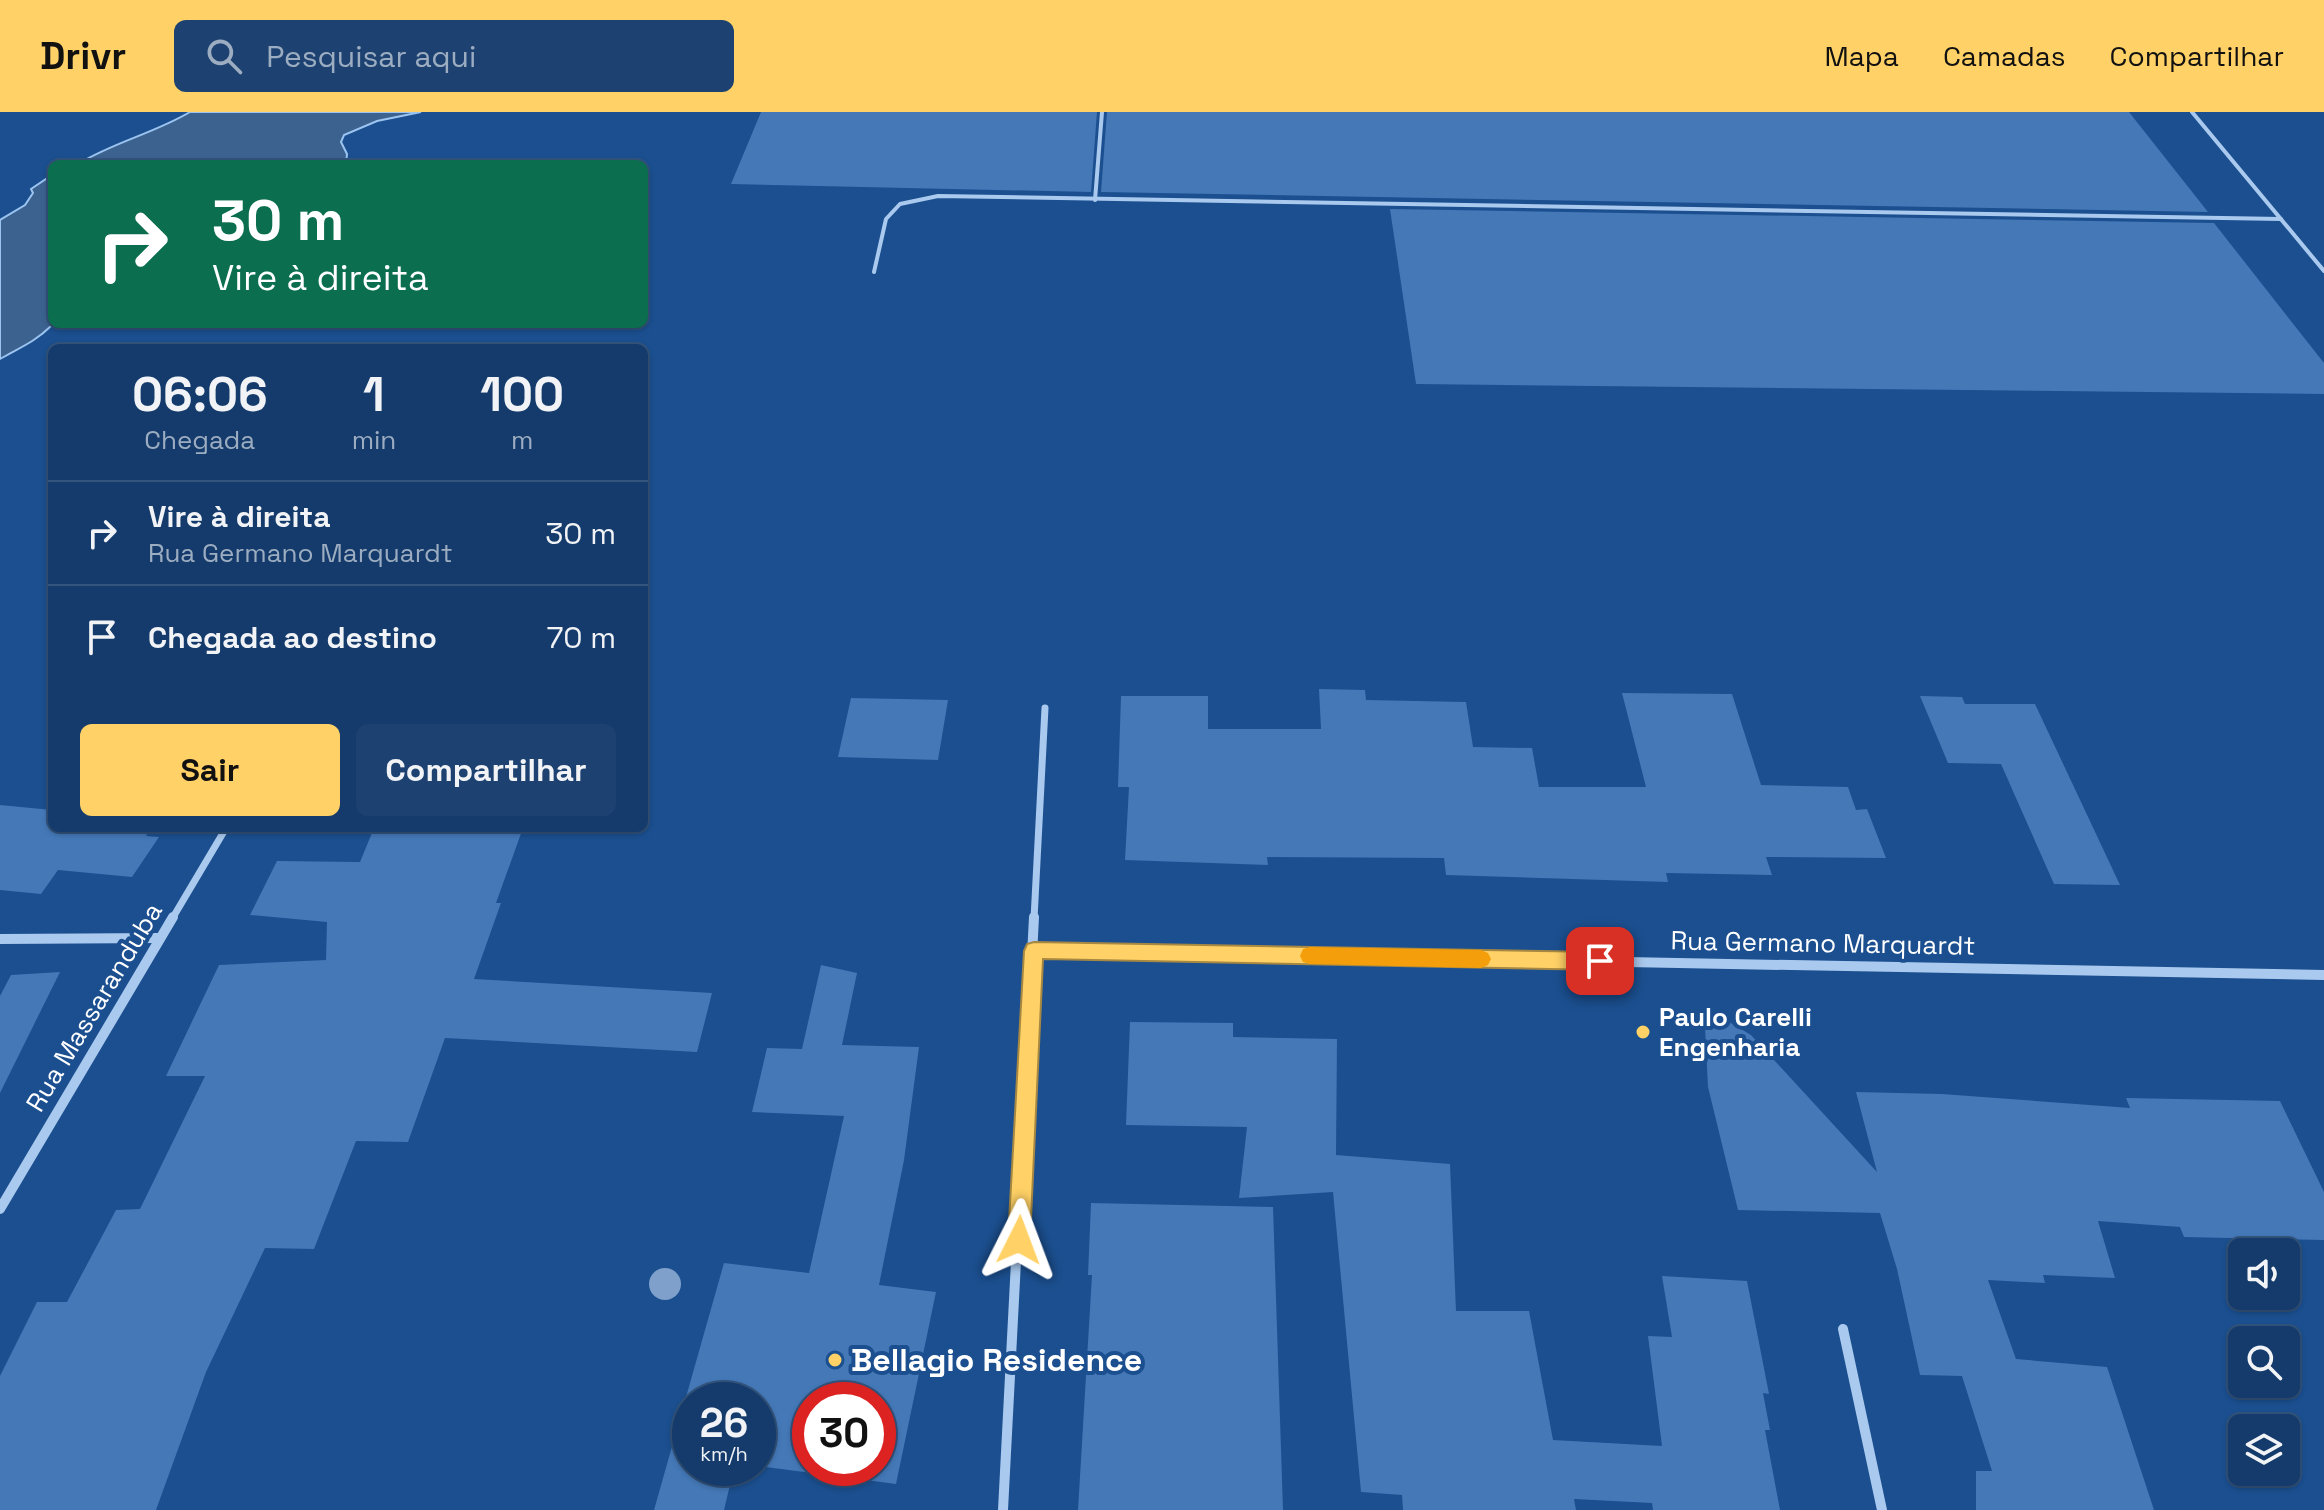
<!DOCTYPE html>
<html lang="pt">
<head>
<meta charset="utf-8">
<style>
	:root { --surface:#143b6b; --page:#1d4271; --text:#f1f3f6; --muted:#9dadc1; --line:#33557e; --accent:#ffd166 }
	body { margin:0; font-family:"Space Grotesk",sans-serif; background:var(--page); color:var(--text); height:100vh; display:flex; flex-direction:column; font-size:30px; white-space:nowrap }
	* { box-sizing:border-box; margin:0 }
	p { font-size:26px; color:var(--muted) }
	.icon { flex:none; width:44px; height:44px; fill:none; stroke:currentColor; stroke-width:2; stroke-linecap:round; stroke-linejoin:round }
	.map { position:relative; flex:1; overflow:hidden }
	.sheet { position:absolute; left:48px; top:232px; width:600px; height:488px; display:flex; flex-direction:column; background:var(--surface); border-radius:12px; box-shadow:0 2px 6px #0004,0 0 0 2px var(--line) }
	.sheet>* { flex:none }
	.top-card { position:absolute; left:48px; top:48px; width:600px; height:168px; border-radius:12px; box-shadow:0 2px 6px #0004,0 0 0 2px var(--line); background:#0b6e4f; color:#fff; overflow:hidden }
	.controls { position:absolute; left:2228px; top:1126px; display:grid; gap:16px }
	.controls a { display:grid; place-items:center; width:72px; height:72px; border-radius:12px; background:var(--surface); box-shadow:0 2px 6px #0004,0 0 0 2px var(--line); font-size:40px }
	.speed { position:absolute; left:672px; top:1270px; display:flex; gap:16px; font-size:40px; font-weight:700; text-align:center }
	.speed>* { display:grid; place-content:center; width:104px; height:104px; border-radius:50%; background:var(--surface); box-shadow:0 2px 6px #0004,0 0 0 2px var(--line); line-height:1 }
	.speed small { font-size:20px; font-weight:400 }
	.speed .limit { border:12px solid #d22; background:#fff; color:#111 }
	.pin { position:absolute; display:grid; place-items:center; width:68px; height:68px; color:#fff; margin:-34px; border-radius:16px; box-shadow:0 4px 12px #0006 }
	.me { position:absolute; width:88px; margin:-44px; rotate:3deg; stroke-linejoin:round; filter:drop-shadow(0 0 6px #0008) }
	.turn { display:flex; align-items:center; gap:28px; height:168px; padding:0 32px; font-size:36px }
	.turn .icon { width:104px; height:104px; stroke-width:2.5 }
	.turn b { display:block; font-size:56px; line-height:68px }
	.eta { display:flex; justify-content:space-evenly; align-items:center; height:136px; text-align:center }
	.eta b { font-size:48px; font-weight:700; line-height:56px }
	.primary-button { display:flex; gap:16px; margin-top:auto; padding:16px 32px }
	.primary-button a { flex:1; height:92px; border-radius:12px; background:var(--accent); color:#111; font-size:32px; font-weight:700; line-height:92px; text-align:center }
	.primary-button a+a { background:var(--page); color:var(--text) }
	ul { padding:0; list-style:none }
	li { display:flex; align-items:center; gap:24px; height:104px; padding:0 32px; border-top:2px solid var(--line) }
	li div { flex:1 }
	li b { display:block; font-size:30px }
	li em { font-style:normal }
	header { display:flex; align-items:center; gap:48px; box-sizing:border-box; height:112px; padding:0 40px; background:var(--accent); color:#111 }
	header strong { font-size:38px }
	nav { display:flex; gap:44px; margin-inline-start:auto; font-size:28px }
	.search { width:560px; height:72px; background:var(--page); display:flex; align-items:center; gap:20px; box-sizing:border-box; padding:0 28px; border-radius:12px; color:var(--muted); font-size:30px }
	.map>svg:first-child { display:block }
</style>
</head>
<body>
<header>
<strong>Drivr</strong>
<div class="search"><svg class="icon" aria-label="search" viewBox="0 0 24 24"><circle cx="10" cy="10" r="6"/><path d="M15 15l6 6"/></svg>Pesquisar aqui</div>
<nav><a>Mapa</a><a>Camadas</a><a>Compartilhar</a></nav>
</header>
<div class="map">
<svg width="2324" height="1398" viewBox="0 0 2324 1398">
	<rect width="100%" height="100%" fill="#1b4f8f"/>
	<g fill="#3c6290" stroke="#9cc4f0" stroke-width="2">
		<path d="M190,0h231l-44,9 -33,14 -3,7 6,12 -1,10h-268c36,-22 77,-31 112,-52z"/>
		<path d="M52,63l-1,151c-16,16 -32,22 -51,33v-139l25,-15 8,-12 -2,-4z"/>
	</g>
	<g fill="#4478b7" fill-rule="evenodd">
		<polygon points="761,0 1097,0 1091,80 731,72"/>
		<polygon points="1107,0 2129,0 2208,100 1101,80"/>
		<polygon points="1390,97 2214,111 2324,251 2324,282 1416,272"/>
		<polygon points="1319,577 1365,578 1366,588 1466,590 1473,635 1532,636 1539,675 1646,675 1622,581 1732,582 1761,673 1848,675 1856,698 1867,697 1886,746 1766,745 1772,763 1666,761 1668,770 1446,763 1444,746 1267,745 1268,753 1125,748 1129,675 1118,675 1121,584 1208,584 1208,617 1321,617"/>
		<polygon points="1920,584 1962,585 1965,592 2035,592 2120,773 2054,772 2001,652 1948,651"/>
		<polygon points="851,586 948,588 938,648 838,645"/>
		<polygon points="0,693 52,698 52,716 151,716 146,724 159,725 132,765 58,758 41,782 0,778"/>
		<polygon points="374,716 523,716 496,791 501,791 474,867 712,881 697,940 445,926 408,1030 356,1029 314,1137 265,1136 206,1260 156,1398 0,1398 0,1264 37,1190 67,1190 116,1098 140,1097 205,964 166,964 219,853 326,848 327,810 250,803 277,749 360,750"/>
		<path d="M821,853l36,8 -15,72 77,2 -15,113 -25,125 57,7 -40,192 -138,-18v-66h-68v68h44l-10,42h-70l70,-247 85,10 35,-157 -92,-4 15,-64 35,1zM810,1288h68v68h-68z"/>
		<polygon points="60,860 0,981 0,884 11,863"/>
		<polygon points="1704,895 1751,923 1877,1060 1856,980 1942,982 2130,996 2126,986 2280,989 2324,1080 2324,1128 2184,1125 2180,1115 2098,1109 2115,1166 2043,1163 2045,1171 1988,1168 2016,1247 2107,1255 2154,1398 1976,1398 1976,1359 1992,1359 1962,1264 1920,1263 1897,1157 1880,1101 1738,1098 1708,975"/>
		<polygon points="1130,910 1233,911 1233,925 1337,927 1336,1043 1450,1052 1456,1199 1529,1199 1553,1328 1662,1334 1648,1224 1672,1225 1662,1164 1747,1169 1769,1282 1763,1281 1770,1318 1765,1318 1780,1398 1653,1398 1652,1391 1574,1387 1576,1398 1403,1398 1402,1383 1361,1380 1333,1080 1239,1086 1247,1015 1126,1013"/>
		<polygon points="1091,1091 1273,1095 1283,1398 1078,1398 1092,1163 1088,1163"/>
	</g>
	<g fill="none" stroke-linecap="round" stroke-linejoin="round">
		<g stroke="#a9c9ee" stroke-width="4">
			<polyline points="2192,0 2324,159"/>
			<polyline points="1095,88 1102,0"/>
			<polyline points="874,160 886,107 900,92 938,84 2281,107"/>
		</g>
		<g stroke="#a9c9ee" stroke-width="7">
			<polyline points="172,807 226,716"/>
			<polyline points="1034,807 1045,596"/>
		</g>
		<g stroke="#a9c9ee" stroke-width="10">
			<polyline points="0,827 160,826"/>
			<polyline points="1034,839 2324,863"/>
			<polyline points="0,1097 173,805"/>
			<polyline points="1843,1217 1882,1398"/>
			<polyline points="1003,1398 1034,805"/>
		</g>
	</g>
	<circle fill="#7ea0ca" cx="665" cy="1172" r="16"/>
	<polygon fill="#ffd166" stroke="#a68842" stroke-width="2" points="1034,830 1600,840 1607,843 1610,849 1607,855 1600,858 1043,847 1030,1128 1027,1136 1019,1139 1011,1136 1008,1128 1024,839 1027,832"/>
	<polygon fill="#f59e0b" points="1310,835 1481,838 1488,841 1491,847 1488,853 1481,856 1310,852 1303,850 1300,844 1303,837"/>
	<g fill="#ffd166" stroke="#1b4f8f" stroke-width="3">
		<circle cx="1643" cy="920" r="8"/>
		<circle cx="835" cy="1248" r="8"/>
	</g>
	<g text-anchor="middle" stroke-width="8" stroke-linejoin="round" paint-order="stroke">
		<g font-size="26" fill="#fff" stroke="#1b4f8f">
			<text transform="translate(1823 831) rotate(1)" y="9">Rua Germano Marquardt</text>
			<text transform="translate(94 895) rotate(-59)" y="9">Rua Massaranduba</text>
		</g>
		<g font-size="26" font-weight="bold" fill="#fff" stroke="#1b4f8f" text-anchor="start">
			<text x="1659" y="914">Paulo Carelli<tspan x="1659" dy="30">Engenharia</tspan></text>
		</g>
		<g font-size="32" font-weight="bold" fill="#fff" stroke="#1b4f8f" text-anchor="start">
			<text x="851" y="1259">Bellagio Residence</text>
		</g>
	</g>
</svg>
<div class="controls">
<a><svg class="icon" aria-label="sound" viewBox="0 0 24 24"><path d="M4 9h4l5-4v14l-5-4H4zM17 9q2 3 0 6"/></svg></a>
<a><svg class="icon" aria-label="search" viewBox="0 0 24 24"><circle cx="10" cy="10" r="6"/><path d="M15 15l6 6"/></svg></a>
<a><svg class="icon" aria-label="layers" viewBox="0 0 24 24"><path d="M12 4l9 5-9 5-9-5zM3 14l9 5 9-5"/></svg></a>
</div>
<div class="speed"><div>26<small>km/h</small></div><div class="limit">30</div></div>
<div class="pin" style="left:1600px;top:849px;background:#d93025"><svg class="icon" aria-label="arrive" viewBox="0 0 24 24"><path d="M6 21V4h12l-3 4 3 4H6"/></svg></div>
<svg class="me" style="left:1019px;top:1128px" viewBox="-20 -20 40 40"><path d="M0-17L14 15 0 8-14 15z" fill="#ffd166" stroke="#fff" stroke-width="4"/></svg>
<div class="top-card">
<div class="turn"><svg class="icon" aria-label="right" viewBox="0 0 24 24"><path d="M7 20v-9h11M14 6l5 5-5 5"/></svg><div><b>30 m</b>Vire à direita</div></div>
</div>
<section class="sheet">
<div class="eta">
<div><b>06:06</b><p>Chegada</p></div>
<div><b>1</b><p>min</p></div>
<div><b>100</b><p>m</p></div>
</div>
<ul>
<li><svg class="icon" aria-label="right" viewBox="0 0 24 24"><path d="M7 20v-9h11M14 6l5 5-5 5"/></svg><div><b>Vire à direita</b><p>Rua Germano Marquardt</p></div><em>30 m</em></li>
<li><svg class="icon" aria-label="arrive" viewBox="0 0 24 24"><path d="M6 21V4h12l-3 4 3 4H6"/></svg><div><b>Chegada ao destino</b></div><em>70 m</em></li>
</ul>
<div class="primary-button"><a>Sair</a><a>Compartilhar</a></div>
</section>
</div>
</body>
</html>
